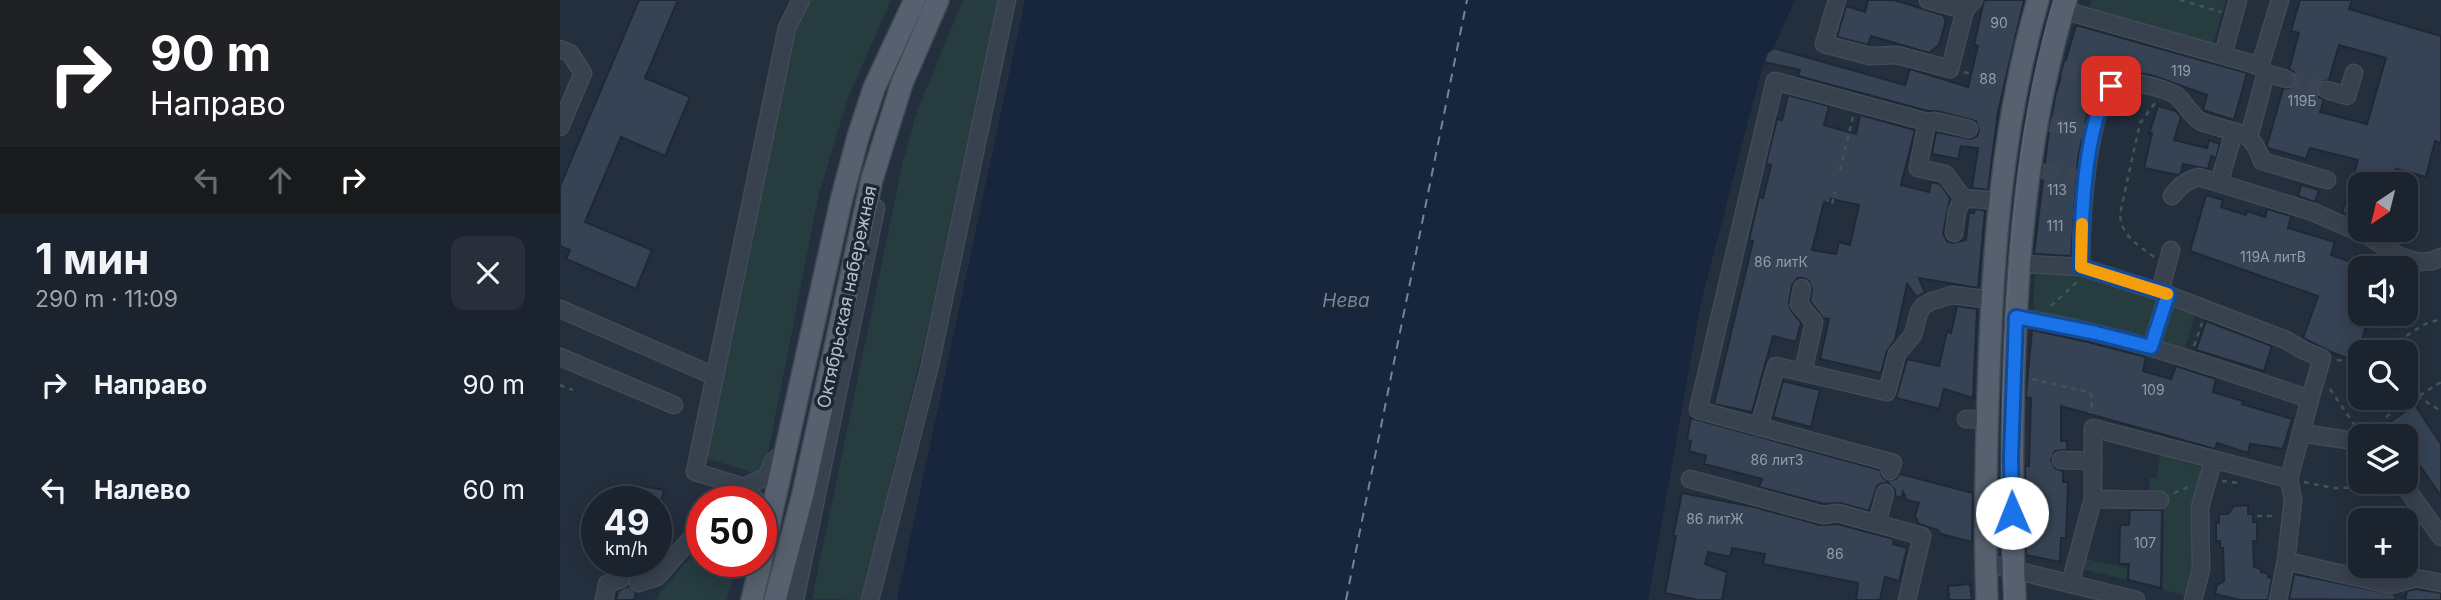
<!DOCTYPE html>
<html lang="ru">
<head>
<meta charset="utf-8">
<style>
	:root { --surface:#1b232e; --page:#282f3a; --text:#f1f3f6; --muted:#a0a4aa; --line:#39404a }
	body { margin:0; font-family:Inter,sans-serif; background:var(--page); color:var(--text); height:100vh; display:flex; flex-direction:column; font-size:26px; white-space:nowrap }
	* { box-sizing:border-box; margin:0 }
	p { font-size:23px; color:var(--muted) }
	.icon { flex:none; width:38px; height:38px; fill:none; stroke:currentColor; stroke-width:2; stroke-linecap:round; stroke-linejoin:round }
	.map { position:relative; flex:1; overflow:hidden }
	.details { display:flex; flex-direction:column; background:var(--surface); width:560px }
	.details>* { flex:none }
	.banner { background:#202124; color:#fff; overflow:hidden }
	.needle { width:46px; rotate:215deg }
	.controls { position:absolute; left:1788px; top:172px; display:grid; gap:14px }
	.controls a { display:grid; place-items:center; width:70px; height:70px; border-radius:14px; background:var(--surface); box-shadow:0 4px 18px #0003,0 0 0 2px var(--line); font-size:35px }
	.speed { position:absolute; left:21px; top:486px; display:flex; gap:14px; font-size:35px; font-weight:700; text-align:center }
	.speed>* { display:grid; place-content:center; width:91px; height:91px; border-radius:50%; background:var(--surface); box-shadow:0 4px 18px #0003,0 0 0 2px var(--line); line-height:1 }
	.speed small { font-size:18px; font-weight:400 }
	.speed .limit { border:10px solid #d22; background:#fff; color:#111 }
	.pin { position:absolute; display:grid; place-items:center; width:60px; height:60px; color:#fff; margin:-30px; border-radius:14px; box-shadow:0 4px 10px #0006 }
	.me { position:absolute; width:77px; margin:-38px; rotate:359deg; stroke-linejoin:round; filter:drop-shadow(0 0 5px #0008) }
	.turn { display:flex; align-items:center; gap:24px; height:147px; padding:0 35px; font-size:32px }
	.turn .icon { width:91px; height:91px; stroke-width:2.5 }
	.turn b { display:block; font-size:49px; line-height:60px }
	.lanes { display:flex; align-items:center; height:66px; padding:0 35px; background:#0003; justify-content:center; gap:35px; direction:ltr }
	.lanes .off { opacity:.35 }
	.round { display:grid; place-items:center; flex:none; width:74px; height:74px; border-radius:14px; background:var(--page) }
	.head { display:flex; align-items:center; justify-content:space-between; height:119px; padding:0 35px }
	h1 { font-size:42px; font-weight:700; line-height:52px }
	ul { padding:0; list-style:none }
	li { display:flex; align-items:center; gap:21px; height:105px; padding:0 35px }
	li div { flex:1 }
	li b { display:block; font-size:26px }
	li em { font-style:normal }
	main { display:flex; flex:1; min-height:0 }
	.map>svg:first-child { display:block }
</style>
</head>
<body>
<main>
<section class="details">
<div class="banner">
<div class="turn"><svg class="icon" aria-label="right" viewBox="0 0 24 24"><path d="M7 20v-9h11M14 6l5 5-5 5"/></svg><div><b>90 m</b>Направо</div></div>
<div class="lanes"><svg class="icon off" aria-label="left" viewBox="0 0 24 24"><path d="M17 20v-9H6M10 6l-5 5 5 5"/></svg><svg class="icon off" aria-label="ahead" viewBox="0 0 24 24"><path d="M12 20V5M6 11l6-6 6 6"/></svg><svg class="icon" aria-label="right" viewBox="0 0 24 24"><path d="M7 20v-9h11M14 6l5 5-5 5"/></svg></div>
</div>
<div class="head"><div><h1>1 мин</h1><p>290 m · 11:09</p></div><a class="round"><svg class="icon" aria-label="close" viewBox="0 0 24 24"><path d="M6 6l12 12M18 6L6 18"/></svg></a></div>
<ul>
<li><svg class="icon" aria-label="right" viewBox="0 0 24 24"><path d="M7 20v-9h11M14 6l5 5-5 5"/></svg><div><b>Направо</b></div><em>90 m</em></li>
<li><svg class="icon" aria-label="left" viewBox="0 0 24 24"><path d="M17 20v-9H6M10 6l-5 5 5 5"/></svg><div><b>Налево</b></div><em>60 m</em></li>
</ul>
</section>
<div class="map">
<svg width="1881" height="600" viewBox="0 0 1881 600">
	<rect width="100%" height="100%" fill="#242f3e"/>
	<g fill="#263c3f">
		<polygon points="249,0 331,0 288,98 259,193 206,464 200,475 146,458 233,30"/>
		<polygon points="403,0 438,0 365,340 301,600 252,599 343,161 357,111"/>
		<polygon points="1532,0 1666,0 1652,47 1529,11"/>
		<polygon points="1475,271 1518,271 1636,311 1625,348 1473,310"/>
		<polygon points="1600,455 1641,467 1636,569 1629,596 1603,590 1604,494 1589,492 1590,478 1597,479"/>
		<polygon points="142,544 142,562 178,562 166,600 97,600 99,594"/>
		<polygon points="1525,559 1567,568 1567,580 1519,568 1521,561"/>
	</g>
	<polygon fill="#17263c" points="465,0 1235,0 1215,45 1206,53 1141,302 1088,600 337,600"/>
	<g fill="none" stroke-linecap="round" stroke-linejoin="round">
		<polyline stroke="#6d86a8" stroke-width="2" stroke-dasharray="9 7" stroke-linecap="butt" points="786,600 907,0"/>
	</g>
	<g fill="#364354" stroke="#1f2835" stroke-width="2" fill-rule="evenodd">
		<polygon points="79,0 118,0 85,78 130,97 105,156 61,137 25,222 92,250 76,289 6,259 10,250 0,246 0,186"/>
		<polygon points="1308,0 1334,0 1383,15 1386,21 1379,45 1369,53 1311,36 1308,45 1277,37 1286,6 1305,12"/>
		<polygon points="1424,0 1464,0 1438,112 1428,190 1412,188 1418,148 1401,146 1398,159 1372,154 1376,132 1411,139 1417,136 1419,131 1416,121 1377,111 1368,111 1238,76 1240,70 1204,62 1207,53 1214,48 1345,85 1350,69 1408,87 1418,46 1414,45"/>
		<path d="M1740,0h52l-3,9 92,27v107l-6,-2 -9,36 -30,-8 -5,15h-30v36l-19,-7 16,-53 -48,-12 -4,11 -38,-11 -1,-3 16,-56 10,-2 3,-6 -2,-9 -5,-3 10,-36 -8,-2zM1779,45l47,13 -19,66 -47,-12 4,-12 -5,-3 -2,-9 3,-6 9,-2z"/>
		<polygon points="1516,25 1687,73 1674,120 1643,110 1647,95 1594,76 1544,66 1538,91 1528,111 1518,158 1511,256 1474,254 1488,138 1495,97"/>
		<path d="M1228,95l41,11 -5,19 32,9 4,-19 55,15 -14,55 28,7 2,-10 9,2 10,14 -7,36 4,7 6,2 13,-3 3,-27h5l1,-4 10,1 -7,78 -59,-10 6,15 -8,4 -10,-13 -12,56 -8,11 -6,22 -61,-14 9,-40 -6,-1 -13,-17 2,-12 -3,-8 -6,-3h-5l-6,7 -3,18 2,7 10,13 -5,19 -23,-6 -21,76 -38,-8 39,-163 -4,-1 10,-43 4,1 8,-33 -5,-1 11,-45 5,1zM1271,199l28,6 -9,40 -11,-3 -3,12 -24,-4 12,-48 6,2z"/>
		<polygon points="1598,106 1616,111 1621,117 1614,140 1647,148 1649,140 1660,144 1656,158 1651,156 1648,169 1623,164 1621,173 1618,175 1584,168 1592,133 1589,134"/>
		<polygon points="1741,185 1759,190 1755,202 1738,196"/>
		<polygon points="1646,195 1663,200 1661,207 1686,215 1687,211 1705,217 1707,209 1731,216 1728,228 1775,242 1771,255 1793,263 1796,254 1831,265 1830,268 1801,268 1801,299 1793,324 1806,328 1794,361 1771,352 1743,338 1758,296 1630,251"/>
		<polygon points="1397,306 1417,309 1413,398 1384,389 1379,409 1336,398 1347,359 1379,366 1387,331 1391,333"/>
		<polygon points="1646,321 1712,346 1704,371 1636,350"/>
		<polygon points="1472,330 1528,342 1586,357 1583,371 1611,379 1616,366 1656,379 1653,392 1683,401 1682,404 1732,419 1723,449 1690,444 1688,453 1657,443 1655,449 1501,406 1501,441 1507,441 1507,450 1495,451 1491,460 1495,468 1503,471 1503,482 1508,482 1506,538 1501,538 1500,562 1466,555 1465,466 1469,466 1471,398 1466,397 1466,394"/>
		<polygon points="1223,381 1260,390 1251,427 1213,417"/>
		<polygon points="1855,405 1881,444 1881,496 1846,446 1846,436 1839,436 1830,422"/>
		<polygon points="1131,418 1320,470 1322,477 1327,481 1336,479 1340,474 1413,493 1412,542 1381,534 1378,530 1359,524 1355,516 1359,503 1347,500 1343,492 1342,498 1335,496 1335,490 1328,483 1322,483 1317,486 1309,511 1280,503 1264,504 1199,487 1202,479 1144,464 1146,456 1129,451 1131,441 1127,440"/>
		<polygon points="83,486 104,490 101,502 79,502"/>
		<polygon points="1122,493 1194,507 1260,525 1277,524 1334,539 1333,544 1347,548 1339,581 1325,577 1320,600 1296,600 1298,583 1203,564 1205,554 1172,548 1170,557 1148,552 1145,564 1167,572 1162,600 1138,600 1105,593 1116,536 1113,536"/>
		<polygon points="1688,505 1688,514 1693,514 1693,522 1697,522 1697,541 1693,541 1694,567 1701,569 1701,572 1709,574 1708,577 1712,578 1708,600 1680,600 1655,594 1657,585 1664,581 1663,548 1660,548 1660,541 1656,541 1656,523 1659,523 1659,514 1668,514 1674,506"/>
		<polygon points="1570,510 1602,510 1601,588 1568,580 1569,564 1559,564 1560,525 1569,525"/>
		<polygon points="65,562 82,562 80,571 71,575 63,569"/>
		<polygon points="1734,574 1836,595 1835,600 1729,599"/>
		<polygon points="1410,584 1412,600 1389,600 1388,586"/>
		<polygon points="68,586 76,593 74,600 56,600 58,591"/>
		<polygon points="1856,589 1881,593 1881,600 1845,600 1847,591"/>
	</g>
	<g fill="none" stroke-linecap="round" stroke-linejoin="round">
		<g stroke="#3a4453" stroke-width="16" stroke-dasharray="16 8" stroke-linecap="butt">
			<polyline points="1503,69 1541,79"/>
			<polyline points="1726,79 1767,90"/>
			<polyline points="1490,124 1525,132"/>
			<polyline points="1482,171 1516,177"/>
		</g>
		<defs>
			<g id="minor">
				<polyline points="1277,0 1264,44 1310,56 1337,55 1390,69 1405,10"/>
				<polyline points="1368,0 1405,10 1414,0"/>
				<polyline points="1503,10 1700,66"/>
				<polyline points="0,49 10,53 23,73 0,127"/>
				<polyline points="1663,55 1678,0"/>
				<polyline points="1706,73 1726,79"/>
				<polyline points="1767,90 1787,96 1794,73"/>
				<polyline points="1367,122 1375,121 1409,129"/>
				<polyline points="1689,137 1706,73 1700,66 1720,0"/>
				<polyline points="1659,183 1674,132"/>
				<path d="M1612,196c8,-10 14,-16 27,-19l114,35 55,24 31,20 20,6 13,-1 9,-4"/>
				<polyline points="1394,233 1397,211 1403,198"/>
				<polyline points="1469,264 1521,267 1600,292 1726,340 1745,351 1762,358 1750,399"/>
				<path d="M1521,267c0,-31 4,-180 41,-185 11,-2 49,8 56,15 7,7 14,19 22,24 4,2 11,4 15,5 28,9 37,5 47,35l65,19"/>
				<polyline points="1242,288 1239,304 1254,322 1243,372"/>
				<polyline points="1600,292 1611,250"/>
				<polyline points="0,309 154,376"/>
				<path d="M1456,317c101,15 197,50 294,82l-21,80"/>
				<polyline points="1591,347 1608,294"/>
				<polyline points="0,357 114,405"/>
				<polyline points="1406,419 1427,420"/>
				<polyline points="1199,427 1216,366 1327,392 1337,354 1353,335 1359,312 1364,305 1372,301 1392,295 1432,300"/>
				<polyline points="1741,433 1801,442"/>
				<polyline points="1501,460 1533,461 1533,499 1510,584"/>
				<polyline points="1533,461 1533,428 1729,479 1733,500 1726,561 1830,585 1856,578 1881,583"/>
				<polyline points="1330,471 1333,463 1138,410 1215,81 1367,122 1358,168 1385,174 1403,198 1439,201"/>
				<polyline points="1130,479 1263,515 1278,513 1362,536 1347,600"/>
				<polyline points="1841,481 1881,537"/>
				<polyline points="1533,499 1600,500"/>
				<polyline points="164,502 184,487 207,476 213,462 225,451"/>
				<polyline points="198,502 184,487 135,472 227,28 241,0"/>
				<polyline points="1317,523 1325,493"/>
				<polyline points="1426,563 1576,600"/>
				<polyline points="78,583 97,577 142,526"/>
				<polyline points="44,600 47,584 61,579"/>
				<polyline points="235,600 316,208"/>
				<polyline points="310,600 370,365 447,0"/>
				<polyline points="1633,600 1641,570 1640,507 1653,461"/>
				<polyline points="1718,600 1726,561"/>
			</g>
			<g id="major">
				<polyline points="201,561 281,201 298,137 314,88 355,0"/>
				<polyline points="192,600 201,562"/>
				<polyline points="215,600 243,494 312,179 342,83 378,0"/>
				<path d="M1427,600c-3,-76 -1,-152 2,-228 4,-125 14,-251 49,-372"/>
				<path d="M1455,600c-4,-78 -3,-155 -1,-233 4,-125 16,-247 52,-367"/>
			</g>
		</defs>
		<use href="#minor" stroke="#414a57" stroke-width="19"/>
		<use href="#major" stroke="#414a57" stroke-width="24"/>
		<g stroke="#3f5557" stroke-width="2.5" stroke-dasharray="5 5" stroke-linecap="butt">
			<polyline points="1620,0 1661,12"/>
			<polyline points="1404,72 1411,74"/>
			<polyline points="1280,170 1293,117"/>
			<polyline points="1272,204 1275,192"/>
			<path d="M1594,257c-16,-12 -33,-21 -34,-43l20,-91 15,-20"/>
			<polyline points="1491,306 1517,282"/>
			<polyline points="1634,346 1642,323"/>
			<polyline points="1821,352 1865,324 1881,319"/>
			<polyline points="1777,360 1801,363"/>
			<polyline points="1472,379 1529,392 1533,398 1530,413"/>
			<polyline points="0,385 13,390"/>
			<polyline points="1770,389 1796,427"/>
			<polyline points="1857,396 1881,411"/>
			<polyline points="1819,436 1827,416 1881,382"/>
			<polyline points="1662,481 1679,483"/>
			<polyline points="1744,482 1773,488 1828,487"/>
			<polyline points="1614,493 1631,486"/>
			<polyline points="1697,516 1717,516"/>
		</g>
		<use href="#minor" stroke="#38414e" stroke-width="16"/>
		<use href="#major" stroke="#56606e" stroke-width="21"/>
		<path stroke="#5a6575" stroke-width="2" d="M1445,600c-4,-97 -4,-194 2,-292 6,-104 17,-207 47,-308"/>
	</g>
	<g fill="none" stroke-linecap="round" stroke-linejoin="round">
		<defs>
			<path id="route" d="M1452,513l-1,-55 5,-141 80,16 55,14 17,-53 -87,-27c0,-45 3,-144 30,-181"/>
		</defs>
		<use href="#route" stroke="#114b97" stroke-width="18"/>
		<use href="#route" stroke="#1a73e8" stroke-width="12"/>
		<polyline stroke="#f59e0b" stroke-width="12" points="1522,224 1521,267 1607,294"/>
	</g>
	<g text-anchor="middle" stroke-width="7" stroke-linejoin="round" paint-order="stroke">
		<g font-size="14" fill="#929caa">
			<text x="1439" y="28">90</text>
			<text x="1621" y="76">119</text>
			<text x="1428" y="84">88</text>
			<text x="1742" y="106">119Б</text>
			<text x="1507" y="133">115</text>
			<text x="1497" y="195">113</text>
			<text x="1495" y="231">111</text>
			<text x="1713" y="262">119А литВ</text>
			<text x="1221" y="267">86 литК</text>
			<text x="1593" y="395">109</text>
			<text x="1217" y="465">86 литЗ</text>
			<text x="1155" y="524">86 литЖ</text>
			<text x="1585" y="548">107</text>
			<text x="1275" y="559">86</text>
		</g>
		<g font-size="18" fill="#b4bcc9" stroke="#1d2633">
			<text transform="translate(287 297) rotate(-78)" y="6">Октябрьская набережная</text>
		</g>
		<g font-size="19" font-style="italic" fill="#6d86a8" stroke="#1d2633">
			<text x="786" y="307">Нева</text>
		</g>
	</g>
</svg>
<div class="controls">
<a><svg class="needle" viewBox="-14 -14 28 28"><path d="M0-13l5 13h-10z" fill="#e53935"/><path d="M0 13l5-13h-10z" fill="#a0a4aa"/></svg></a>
<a><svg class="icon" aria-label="sound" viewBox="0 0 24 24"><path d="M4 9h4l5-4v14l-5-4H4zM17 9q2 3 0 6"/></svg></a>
<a><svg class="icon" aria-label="search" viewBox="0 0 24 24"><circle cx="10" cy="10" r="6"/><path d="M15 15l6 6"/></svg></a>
<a><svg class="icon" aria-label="layers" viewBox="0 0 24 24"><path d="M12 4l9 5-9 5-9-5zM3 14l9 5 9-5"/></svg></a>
<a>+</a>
</div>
<div class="speed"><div>49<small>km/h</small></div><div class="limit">50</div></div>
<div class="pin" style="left:1551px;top:86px;background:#d93025"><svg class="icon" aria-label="arrive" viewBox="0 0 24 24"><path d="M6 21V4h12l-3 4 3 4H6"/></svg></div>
<svg class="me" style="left:1452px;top:513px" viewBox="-20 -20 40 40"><circle r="19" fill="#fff"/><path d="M0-13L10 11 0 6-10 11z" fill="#1a73e8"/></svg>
</div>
</main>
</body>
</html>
